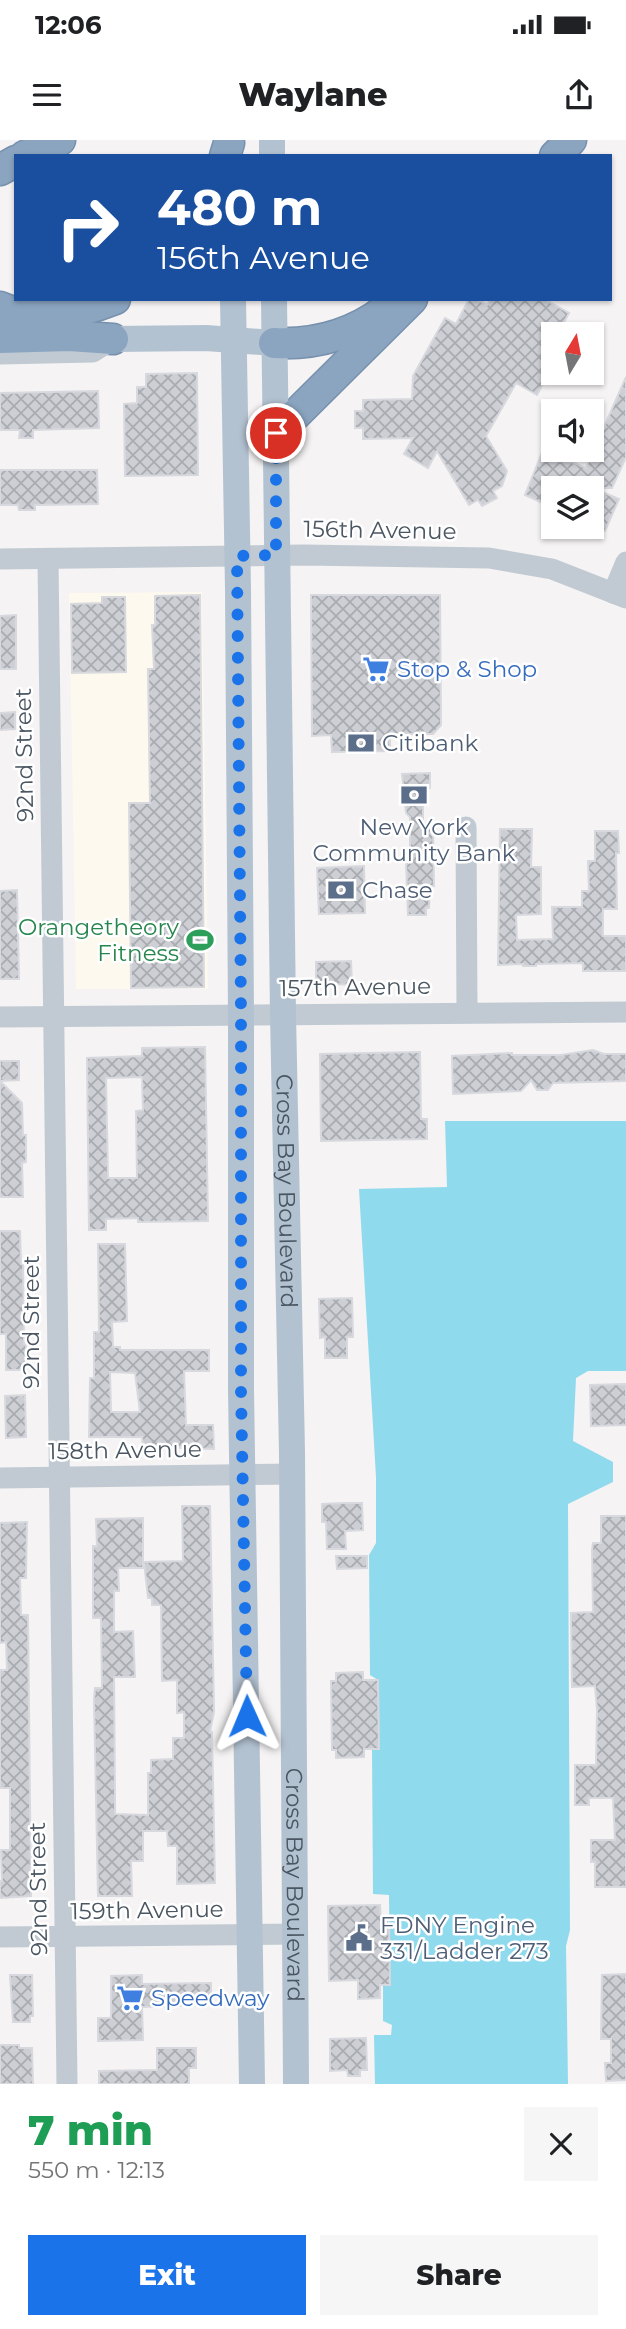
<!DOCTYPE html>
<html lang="en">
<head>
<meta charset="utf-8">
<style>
	:root { --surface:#fff; --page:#f6f6f6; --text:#202124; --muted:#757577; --accent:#1a73e8 }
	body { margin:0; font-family:Montserrat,sans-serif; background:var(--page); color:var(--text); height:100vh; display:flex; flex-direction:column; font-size:26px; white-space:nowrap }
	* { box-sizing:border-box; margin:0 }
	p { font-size:23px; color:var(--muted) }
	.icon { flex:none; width:38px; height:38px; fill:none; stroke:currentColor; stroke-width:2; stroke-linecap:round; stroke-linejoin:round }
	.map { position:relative; height:1944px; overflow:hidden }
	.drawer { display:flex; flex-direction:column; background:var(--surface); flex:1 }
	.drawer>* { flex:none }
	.hud { position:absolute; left:14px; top:14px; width:598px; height:147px; border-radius:0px; box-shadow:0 2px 5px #0004; background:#1a4fa0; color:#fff; overflow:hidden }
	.needle { width:46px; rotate:10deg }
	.tools { position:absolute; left:541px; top:182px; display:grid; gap:14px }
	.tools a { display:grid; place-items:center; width:63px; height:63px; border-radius:0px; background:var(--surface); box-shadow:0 2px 5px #0004; font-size:35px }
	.pin { position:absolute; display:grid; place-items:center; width:60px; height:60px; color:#fff; margin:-30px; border:4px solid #fff; border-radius:50%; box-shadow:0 2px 7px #0007 }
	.me { position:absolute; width:77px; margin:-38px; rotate:359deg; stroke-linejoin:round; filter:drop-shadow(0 0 5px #0008) }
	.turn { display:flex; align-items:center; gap:24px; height:147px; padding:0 28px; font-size:32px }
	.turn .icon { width:91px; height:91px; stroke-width:2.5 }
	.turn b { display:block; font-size:49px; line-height:60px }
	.round { display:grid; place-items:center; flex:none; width:74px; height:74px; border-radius:0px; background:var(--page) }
	.overview { display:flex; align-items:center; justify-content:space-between; height:119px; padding:0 28px }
	h1 { font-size:42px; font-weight:800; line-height:52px; color:#1e9e55 }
	.primary-button { display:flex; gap:14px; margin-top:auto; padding:14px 28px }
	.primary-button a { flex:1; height:80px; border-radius:0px; background:var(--accent); color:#fff; font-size:28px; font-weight:800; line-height:80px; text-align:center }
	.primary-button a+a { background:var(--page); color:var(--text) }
	.status { display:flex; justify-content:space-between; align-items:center; height:49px; padding:0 35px; background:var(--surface); direction:ltr }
	.status svg { height:19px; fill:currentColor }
	header { display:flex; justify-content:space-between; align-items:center; height:91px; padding:0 28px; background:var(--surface); font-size:32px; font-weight:800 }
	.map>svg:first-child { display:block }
</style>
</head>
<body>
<div class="status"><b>12:06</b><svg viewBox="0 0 49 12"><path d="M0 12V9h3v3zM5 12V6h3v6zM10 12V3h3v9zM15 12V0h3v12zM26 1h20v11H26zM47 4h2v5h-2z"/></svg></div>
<header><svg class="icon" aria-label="menu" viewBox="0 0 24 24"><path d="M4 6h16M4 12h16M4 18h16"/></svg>Waylane<svg class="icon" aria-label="share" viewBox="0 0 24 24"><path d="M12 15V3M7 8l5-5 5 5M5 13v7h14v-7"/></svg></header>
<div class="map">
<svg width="626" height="1944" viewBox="0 0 626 1944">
	<defs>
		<pattern id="building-cross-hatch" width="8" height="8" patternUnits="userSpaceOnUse" patternTransform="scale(1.75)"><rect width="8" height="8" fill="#cdcfd5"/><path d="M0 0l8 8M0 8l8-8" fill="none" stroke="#a8abb0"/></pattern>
	</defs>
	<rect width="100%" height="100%" fill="#f5f3f3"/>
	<polygon fill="#fdf9ef" points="202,452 208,849 76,849 69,453"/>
	<polygon fill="#90daee" points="445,981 626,981 626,1231 588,1231 576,1238 573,1301 613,1322 613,1342 568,1364 570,1790 566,1806 568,1944 375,1944 374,1895 391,1895 392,1885 383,1881 383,1845 390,1845 389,1755 373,1754 372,1609 379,1609 378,1540 370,1535 369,1415 376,1403 376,1337 359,1049 447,1047"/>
	<g fill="url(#building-cross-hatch)" stroke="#d7d9de" stroke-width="2" fill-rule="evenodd">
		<polygon points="469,159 476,159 487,165 491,159 544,159 569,173 558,194 553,194 553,227 537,255 516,243 486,296 507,331 502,346 493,351 497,358 482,366 478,360 469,365 437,311 428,328 404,314 413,298 363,299 363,288 355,288 355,271 363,271 363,260 412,259 413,236 445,178 456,184"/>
		<polygon points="197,233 198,335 125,336 124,264 137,263 137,247 146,247 146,234"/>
		<polygon points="626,237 626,317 612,348 553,348 553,357 549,366 525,355 543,310 586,328"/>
		<polygon points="98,251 99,288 33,290 33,298 19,298 20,290 0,290 0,253"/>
		<polygon points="0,330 97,330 98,364 38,365 35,365 35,370 19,370 18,365 0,365"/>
		<polygon points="600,351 619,359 605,391 592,384 592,370"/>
		<polygon points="200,455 204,847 131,848 129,663 150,663 148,529 154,529 152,485 155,485 155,456"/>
		<polygon points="311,455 440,455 441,585 433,594 390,594 390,611 332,612 331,595 312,596"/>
		<polygon points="102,457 125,457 126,532 72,533 71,464 102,463"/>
		<polygon points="16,475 16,529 0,529 0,476"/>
		<polygon points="15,572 15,589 0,590 0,573"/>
		<polygon points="430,633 430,648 423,653 423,683 433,683 434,746 430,747 429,768 426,768 426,775 408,775 406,722 410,722 410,677 406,673 402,634"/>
		<polygon points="500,689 532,689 531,727 541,727 541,774 516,775 517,800 553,799 552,767 582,767 582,751 589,751 588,721 595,721 595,691 618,691 619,713 616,713 617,769 603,769 603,796 626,796 626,831 583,831 583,823 536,824 536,826 523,826 523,824 498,825"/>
		<polygon points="364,726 365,773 319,774 317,728"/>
		<polygon points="17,750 19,839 0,839 0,751"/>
		<polygon points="351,821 352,845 316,843 316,822"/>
		<path d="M205,907l3,174 -70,1v-4l-32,1v11h-17l-2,-172 55,-2v-8zM142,937l1,33 -7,1 1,67h-29l-2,-100z"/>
		<polygon points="593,910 604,914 626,914 626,941 553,943 548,950 537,950 531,940 521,951 453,954 452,916 512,913 512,915 561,915"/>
		<polygon points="420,912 421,979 427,979 427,999 321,1001 320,914"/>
		<polygon points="0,921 19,921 19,940 0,941"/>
		<polygon points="0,941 22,963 23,995 26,995 26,1022 22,1023 23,1057 0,1057"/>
		<polygon points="0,1091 20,1091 21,1124 23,1124 24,1204 26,1204 26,1230 6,1230 6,1194 0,1194"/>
		<path d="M98,1104h27l2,77 -15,1 1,25h7v3h89v21h-25l2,54h27l1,24 -62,-2v-2h-9l-1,-8h-53l1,-59h4v-46h5zM110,1232l25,1 5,39h-29z"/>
		<polygon points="352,1158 353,1197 347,1197 347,1218 325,1218 325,1197 320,1198 319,1159"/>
		<polygon points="626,1244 626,1285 591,1286 590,1245"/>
		<polygon points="25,1255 26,1297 6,1298 5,1256"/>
		<polygon points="345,1363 362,1363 363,1390 345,1391 346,1409 327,1409 326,1382 322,1382 322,1364"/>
		<polygon points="182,1366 210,1366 214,1572 210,1592 212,1592 215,1743 177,1744 177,1706 168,1706 167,1691 143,1691 143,1721 131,1721 132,1756 98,1756 94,1559 95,1548 102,1548 101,1478 93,1478 93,1406 97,1406 96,1379 143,1378 143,1428 118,1428 119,1451 114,1451 114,1492 133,1491 135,1537 114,1537 115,1659 115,1674 148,1675 148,1633 151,1633 151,1620 173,1619 173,1598 184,1598 184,1572 177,1573 177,1540 162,1541 161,1465 152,1465 152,1458 148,1458 144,1422 183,1421"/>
		<polygon points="601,1376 626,1376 626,1747 595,1747 595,1722 591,1722 591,1700 615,1700 613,1658 589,1658 589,1665 575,1665 575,1625 596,1625 597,1570 595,1546 572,1547 571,1473 593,1472 592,1410 593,1403 601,1403"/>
		<polygon points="27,1382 26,1438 20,1438 21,1475 28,1475 31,1756 0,1758 0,1741 2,1741 1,1710 10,1710 10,1648 0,1648 0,1530 7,1530 6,1502 0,1503 0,1383"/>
		<polygon points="336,1416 367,1416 367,1428 337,1429"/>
		<polygon points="363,1532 363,1540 378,1540 379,1609 364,1609 364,1617 336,1618 336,1610 332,1610 331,1541 336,1541 336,1533"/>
		<polygon points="380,1765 381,1781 389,1780 390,1845 380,1845 380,1858 358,1859 358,1840 329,1841 328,1766"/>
		<polygon points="626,1834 626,1940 606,1941 605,1923 611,1923 611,1899 601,1899 602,1835"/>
		<polygon points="10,1835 32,1835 33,1876 30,1876 30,1882 13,1882"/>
		<polygon points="142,1835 142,1844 211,1843 211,1865 142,1867 143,1900 98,1901 98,1878 111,1878 111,1836"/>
		<polygon points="366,1898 367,1930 360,1930 360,1936 348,1936 347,1930 330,1931 330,1899"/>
		<polygon points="0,1905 19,1905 19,1908 32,1908 33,1944 0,1944"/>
		<polygon points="157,1908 196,1908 196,1928 189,1928 189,1944 99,1944 99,1931 157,1930"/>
	</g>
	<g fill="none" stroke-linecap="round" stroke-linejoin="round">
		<defs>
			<g id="highway">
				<polyline points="25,16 60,0"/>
				<polyline points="225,16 229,3"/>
				<polyline points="555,16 571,0"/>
				<polyline points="0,30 16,21"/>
				<path d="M0,167c36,17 79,6 115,-8"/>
				<polyline points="0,198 69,196 113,199"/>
				<path d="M274,203c41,2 78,-8 111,-33"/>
				<polyline points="276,294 412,159"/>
			</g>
		</defs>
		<use href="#highway" stroke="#7690ad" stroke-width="33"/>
		<g stroke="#c1cad2" stroke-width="21">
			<polyline points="0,214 93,212 110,201"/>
			<polyline points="0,419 304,415 489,418 552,429 626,458"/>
			<polyline points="48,419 67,1944"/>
			<polyline points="613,453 626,422"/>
			<polyline points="466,687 467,872"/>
			<polyline points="0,877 626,872"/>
			<polyline points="0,1338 293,1334"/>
			<polyline points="0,1797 295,1794"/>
		</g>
		<g stroke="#b3c2d1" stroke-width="26">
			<polyline points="272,0 272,16"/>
			<polyline points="233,159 238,449 241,875 241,1251 252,1944"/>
			<path id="s1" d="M274,159l9,715 9,438 4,632"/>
			<polyline points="113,199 206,198 274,203"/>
		</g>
		<use href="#highway" stroke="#8ba5c1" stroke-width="30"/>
	</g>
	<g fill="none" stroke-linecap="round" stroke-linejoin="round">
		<polyline stroke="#1a73e8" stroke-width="12" stroke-dasharray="0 21.6" points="247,1576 241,1251 241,875 237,416 276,415 276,293"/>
	</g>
	<defs>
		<symbol id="supermarket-bare" viewBox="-9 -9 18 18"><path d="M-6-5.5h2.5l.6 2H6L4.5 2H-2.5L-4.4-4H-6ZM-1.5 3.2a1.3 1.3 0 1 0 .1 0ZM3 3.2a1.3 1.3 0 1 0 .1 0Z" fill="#3f7fe0" stroke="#fff" stroke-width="2.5" paint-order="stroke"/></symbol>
		<symbol id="bank-bare" viewBox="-9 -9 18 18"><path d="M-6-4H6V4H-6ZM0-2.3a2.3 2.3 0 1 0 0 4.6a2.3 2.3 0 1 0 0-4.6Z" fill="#5c6f8a" stroke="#fff" stroke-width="2.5" paint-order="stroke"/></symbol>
		<symbol id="stadium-bare" viewBox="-9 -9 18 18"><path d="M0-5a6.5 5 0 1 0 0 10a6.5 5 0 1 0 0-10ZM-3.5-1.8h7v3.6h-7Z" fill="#2e9e5b" stroke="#fff" stroke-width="2.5" paint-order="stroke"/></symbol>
		<symbol id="civic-bare" viewBox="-9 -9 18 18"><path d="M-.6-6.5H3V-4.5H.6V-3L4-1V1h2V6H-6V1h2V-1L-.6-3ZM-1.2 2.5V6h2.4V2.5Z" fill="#5c6f8a" stroke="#fff" stroke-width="2.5" paint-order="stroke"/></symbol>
	</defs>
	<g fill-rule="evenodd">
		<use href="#supermarket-bare" x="357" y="510" width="38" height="38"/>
		<use href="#bank-bare" x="342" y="584" width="38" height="38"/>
		<use href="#bank-bare" x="395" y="636" width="38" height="38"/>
		<use href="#bank-bare" x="322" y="731" width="38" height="38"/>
		<use href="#stadium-bare" x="181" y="781" width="38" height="38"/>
		<use href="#civic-bare" x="340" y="1779" width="38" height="38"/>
		<use href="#supermarket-bare" x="111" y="1839" width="38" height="38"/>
	</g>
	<g text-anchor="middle" stroke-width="5" stroke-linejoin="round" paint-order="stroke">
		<g font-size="23" fill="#4a5661" stroke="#fff">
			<text transform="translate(380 390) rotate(1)" y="8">156th Avenue</text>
			<text transform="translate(24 615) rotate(-91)" y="8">92nd Street</text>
			<text transform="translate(355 847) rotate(-1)" y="8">157th Avenue</text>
			<text dy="8" stroke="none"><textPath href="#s1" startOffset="892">Cross Bay Boulevard</textPath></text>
			<text transform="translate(31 1182) rotate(-90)" y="8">92nd Street</text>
			<text transform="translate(125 1310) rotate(-1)" y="8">158th Avenue</text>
			<text dy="8" stroke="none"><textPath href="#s1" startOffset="1586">Cross Bay Boulevard</textPath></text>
			<text transform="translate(38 1749) rotate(-91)" y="8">92nd Street</text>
			<text transform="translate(147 1770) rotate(-1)" y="8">159th Avenue</text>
		</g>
		<g font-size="23" fill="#366cbe" stroke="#fff" text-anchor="start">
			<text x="397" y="537">Stop &amp; Shop</text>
			<text x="151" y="1866">Speedway</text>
		</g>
		<g font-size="23" fill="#4e5e75" stroke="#fff" text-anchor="start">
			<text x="382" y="611">Citibank</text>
			<text x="414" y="695" text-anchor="middle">New York<tspan x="414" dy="26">Community Bank</tspan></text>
			<text x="362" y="758">Chase</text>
			<text x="380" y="1793">FDNY Engine<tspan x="380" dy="26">331/Ladder 273</tspan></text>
		</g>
		<g font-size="23" fill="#27864d" stroke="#fff" text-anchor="end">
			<text x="179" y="795">Orangetheory<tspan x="179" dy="26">Fitness</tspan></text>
		</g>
	</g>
</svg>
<div class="tools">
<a><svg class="needle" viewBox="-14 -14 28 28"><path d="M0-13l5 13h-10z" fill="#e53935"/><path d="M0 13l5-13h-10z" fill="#757577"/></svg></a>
<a><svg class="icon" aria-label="sound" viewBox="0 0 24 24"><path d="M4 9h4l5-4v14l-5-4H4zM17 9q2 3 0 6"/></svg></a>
<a><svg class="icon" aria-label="layers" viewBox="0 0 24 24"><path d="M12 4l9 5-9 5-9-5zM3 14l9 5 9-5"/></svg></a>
</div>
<div class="pin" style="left:276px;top:293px;background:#d93025"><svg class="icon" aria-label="arrive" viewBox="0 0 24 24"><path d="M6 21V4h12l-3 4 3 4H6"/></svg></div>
<svg class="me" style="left:247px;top:1576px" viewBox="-20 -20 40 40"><path d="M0-17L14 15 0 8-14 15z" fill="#1a73e8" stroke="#fff" stroke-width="4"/></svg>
<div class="hud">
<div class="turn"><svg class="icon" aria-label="right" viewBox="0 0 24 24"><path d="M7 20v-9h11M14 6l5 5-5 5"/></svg><div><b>480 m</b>156th Avenue</div></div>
</div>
</div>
<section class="drawer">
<div class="overview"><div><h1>7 min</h1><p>550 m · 12:13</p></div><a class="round"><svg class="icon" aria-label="close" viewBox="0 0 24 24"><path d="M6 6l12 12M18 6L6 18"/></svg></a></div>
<div class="primary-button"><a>Exit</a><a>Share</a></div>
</section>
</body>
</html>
